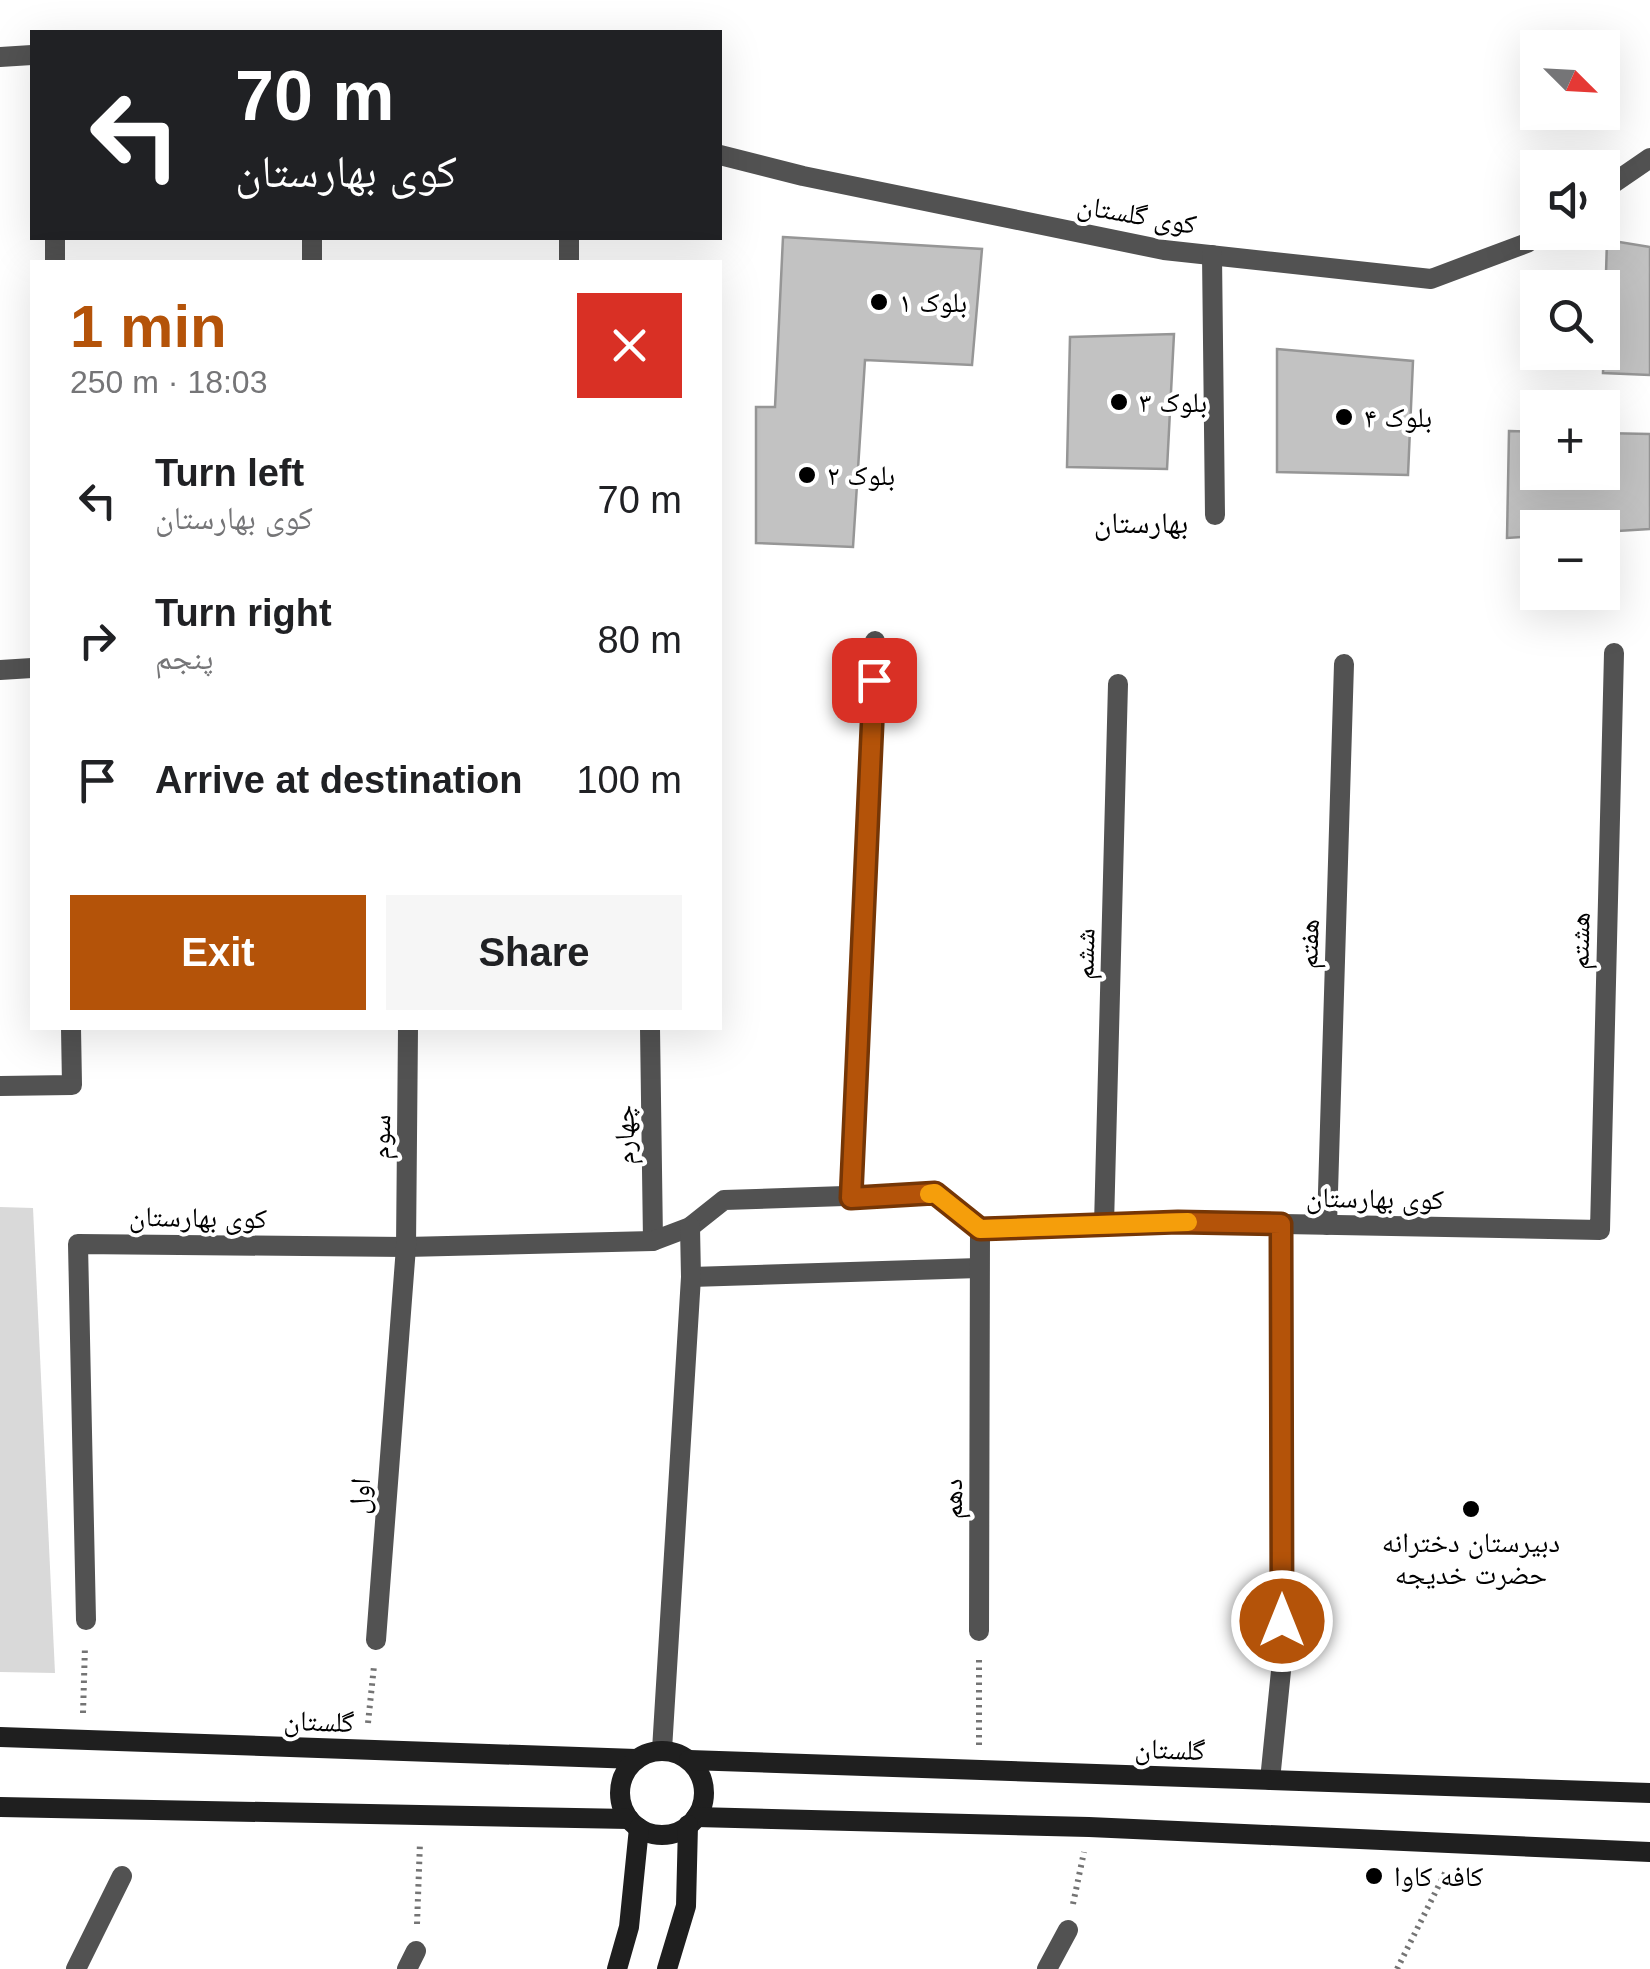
<!DOCTYPE html>
<html lang="en">
<head>
<meta charset="utf-8">
<style>
	:root { --surface:#fff; --page:#f6f6f6; --text:#202124; --muted:#757577; --accent:#b45309 }
	body { margin:0; font-family:Arial,"Noto Naskh Arabic",sans-serif; background:var(--page); color:var(--text); height:100vh; display:flex; flex-direction:column; font-size:38px; white-space:nowrap }
	* { box-sizing:border-box; margin:0 }
	p { font-size:32px; color:var(--muted) }
	.icon { flex:none; width:55px; height:55px; fill:none; stroke:currentColor; stroke-width:2; stroke-linecap:round; stroke-linejoin:round }
	.map { position:relative; flex:1; overflow:hidden }
	.drawer { position:absolute; left:30px; top:260px; width:692px; height:770px; display:flex; flex-direction:column; background:var(--surface); border-radius:0px; box-shadow:0 10px 40px #0002 }
	.drawer>* { flex:none }
	.top-card { position:absolute; left:30px; top:30px; width:692px; height:210px; border-radius:0px; box-shadow:0 10px 40px #0002; background:#202124; color:#fff; overflow:hidden }
	.needle { width:65px; rotate:114deg }
	.buttons { position:absolute; left:1520px; top:30px; display:grid; gap:20px }
	.buttons a { display:grid; place-items:center; width:100px; height:100px; border-radius:0px; background:var(--surface); box-shadow:0 10px 40px #0002; font-size:50px }
	.pin { position:absolute; display:grid; place-items:center; width:85px; height:85px; color:#fff; margin:-42px; border-radius:20px; box-shadow:0 5px 15px #0006 }
	.me { position:absolute; width:110px; margin:-55px; rotate:0deg; stroke-linejoin:round; filter:drop-shadow(0 0 8px #0008) }
	.turn { display:flex; align-items:center; gap:35px; height:210px; padding:0 40px; font-size:45px }
	.turn .icon { width:130px; height:130px; stroke-width:2.5 }
	.turn b { display:block; font-size:70px; line-height:85px }
	.round { display:grid; place-items:center; flex:none; width:105px; height:105px; border-radius:0px; background:var(--page) }
	.head { display:flex; align-items:center; justify-content:space-between; height:170px; padding:0 40px }
	h1 { font-size:60px; font-weight:700; line-height:75px; color:var(--accent) }
	.button { display:flex; gap:20px; margin-top:auto; padding:20px 40px }
	.button a { flex:1; height:115px; border-radius:0px; background:var(--accent); color:#fff; font-size:40px; font-weight:700; line-height:115px; text-align:center }
	.button a+a { background:var(--page); color:var(--text) }
	ul { padding:0; list-style:none }
	li { display:flex; align-items:center; gap:30px; height:140px; padding:0 40px }
	li div { flex:1 }
	li b { display:block; font-size:38px }
	li em { font-style:normal }
	.map>svg:first-child { display:block }
</style>
</head>
<body>
<div class="map">
<svg width="1650" height="1969" viewBox="0 0 1650 1969">
	<rect width="100%" height="100%" fill="#fff"/>
	<polygon fill="#d9d9d9" points="0,1207 33,1208 55,1673 0,1672"/>
	<g fill="#c2c2c2" stroke="#969696" stroke-width="2.5">
		<polygon points="783,237 982,249 972,365 865,360 853,547 756,543 756,407 775,407"/>
		<polygon points="1607,240 1650,247 1650,375 1603,373"/>
		<polygon points="1174,334 1167,469 1067,467 1070,337"/>
		<polygon points="1277,349 1413,361 1408,475 1277,472"/>
		<polygon points="1509,431 1538,432 1538,472 1602,472 1602,433 1650,434 1650,529 1602,532 1602,528 1538,528 1538,536 1507,538"/>
	</g>
	<g fill="none" stroke-linecap="round" stroke-linejoin="round">
		<g stroke="#747474" stroke-width="6" stroke-dasharray="2.5 5" stroke-linecap="butt">
			<polyline points="83,1713 85,1646"/>
			<polyline points="368,1723 374,1666"/>
			<polyline points="979,1745 979,1657"/>
			<polyline points="1073,1904 1084,1852"/>
			<polyline points="417,1924 420,1842"/>
			<polyline points="1397,1969 1447,1869"/>
		</g>
		<g stroke="#525252" stroke-width="20">
			<polyline points="1104,1225 1118,684"/>
			<polyline points="1327,1225 1344,664"/>
		</g>
		<g stroke="#525252" stroke-width="20">
			<polyline points="0,57 32,55"/>
			<polyline points="720,155 803,176 1164,250 1431,279 1527,243 1542,232"/>
			<polyline points="1602,191 1650,158"/>
			<polyline points="55,238 55,262"/>
			<polyline points="1212,255 1215,515"/>
			<polyline points="312,262 312,238"/>
			<polyline points="569,262 569,238"/>
			<polyline points="0,670 32,668"/>
			<polyline points="650,1028 653,1241"/>
			<polyline points="0,1086 72,1085 71,1028"/>
			<polyline points="851,1198 875,641"/>
			<polyline points="691,1277 979,1268"/>
			<polyline points="86,1620 78,1244 406,1247 653,1241 690,1227 724,1200 935,1193 980,1229 1179,1222 1600,1230 1614,653"/>
			<polyline points="979,1631 980,1229"/>
			<polyline points="376,1640 406,1247 408,1028"/>
			<polyline points="662,1750 691,1277 690,1227"/>
			<polyline points="1270,1780 1282,1661 1281,1224"/>
			<polyline points="76,1969 122,1876"/>
			<polyline points="407,1969 416,1951"/>
			<polyline points="1047,1969 1068,1930"/>
		</g>
		<g stroke="#1f1f1f" stroke-width="20">
			<polyline points="0,1737 636,1759"/>
			<circle cx="662" cy="1793" r="42"/>
			<polyline points="689,1760 1650,1793"/>
			<polyline points="0,1807 629,1819"/>
			<polyline points="696,1817 1089,1827 1650,1852"/>
			<polyline points="617,1969 629,1927 639,1828"/>
			<polyline points="667,1969 686,1906 688,1825"/>
		</g>
	</g>
	<g fill="none" stroke-linecap="round" stroke-linejoin="round">
		<defs>
			<polyline id="route" points="874,680 851,1198 935,1193 980,1229 1178,1222 1281,1224 1282,1621"/>
		</defs>
		<use href="#route" stroke="#753606" stroke-width="25"/>
		<use href="#route" stroke="#b45309" stroke-width="18"/>
		<polyline stroke="#f59e0b" stroke-width="18" points="929,1194 935,1193 980,1229 1188,1222"/>
	</g>
	<g fill="#000" stroke="#fff" stroke-width="4">
		<circle cx="879" cy="302" r="10"/>
		<circle cx="1119" cy="402" r="10"/>
		<circle cx="1344" cy="417" r="10"/>
		<circle cx="807" cy="475" r="10"/>
		<circle cx="1471" cy="1509" r="10"/>
		<circle cx="1374" cy="1876" r="10"/>
	</g>
	<g text-anchor="middle" stroke-width="8" stroke-linejoin="round" paint-order="stroke">
		<g font-size="28" fill="#000" stroke="#fff">
			<text transform="translate(1137 214) rotate(10)" y="10">کوی گلستان</text>
			<text transform="translate(1579 941) rotate(-89)" y="10">هشتم</text>
			<text transform="translate(1308 944) rotate(-88)" y="10">هفتم</text>
			<text transform="translate(1084 954) rotate(-89)" y="10">ششم</text>
			<text transform="translate(624 1135) rotate(-91)" y="10">چهارم</text>
			<text transform="translate(380 1137) rotate(-89)" y="10">سوم</text>
			<text transform="translate(1375 1198) rotate(1)" y="10">کوی بهارستان</text>
			<text transform="translate(198 1217) rotate(1)" y="10">کوی بهارستان</text>
			<text transform="translate(359 1496) rotate(-86)" y="10">اول</text>
			<text transform="translate(952 1499) rotate(-90)" y="10">دهم</text>
			<text transform="translate(319 1721) rotate(2)" y="10">گلستان</text>
			<text transform="translate(1170 1749) rotate(2)" y="10">گلستان</text>
		</g>
		<g font-size="28" fill="#000" stroke="#fff" text-anchor="start">
			<text x="899" y="312">بلوک ۱</text>
			<text x="1139" y="412">بلوک ۳</text>
			<text x="1364" y="427">بلوک ۴</text>
			<text x="827" y="485">بلوک ۲</text>
			<text x="1471" y="1552" text-anchor="middle">دبیرستان دخترانه<tspan x="1471" dy="32">حضرت خدیجه</tspan></text>
			<text x="1394" y="1886">کافه کاوا</text>
		</g>
		<g font-size="30" fill="#000" stroke="#fff">
			<text x="1141" y="533">بهارستان</text>
		</g>
	</g>
</svg>
<div class="buttons">
<a><svg class="needle" viewBox="-14 -14 28 28"><path d="M0-13l5 13h-10z" fill="#e53935"/><path d="M0 13l5-13h-10z" fill="#757577"/></svg></a>
<a><svg class="icon" aria-label="sound" viewBox="0 0 24 24"><path d="M4 9h4l5-4v14l-5-4H4zM17 9q2 3 0 6"/></svg></a>
<a><svg class="icon" aria-label="search" viewBox="0 0 24 24"><circle cx="10" cy="10" r="6"/><path d="M15 15l6 6"/></svg></a>
<a>+</a>
<a>−</a>
</div>
<div class="pin" style="left:874px;top:680px;background:#d93025"><svg class="icon" aria-label="arrive" viewBox="0 0 24 24"><path d="M6 21V4h12l-3 4 3 4H6"/></svg></div>
<svg class="me" style="left:1282px;top:1621px" viewBox="-20 -20 40 40"><circle r="17" fill="#b45309" stroke="#fff" stroke-width="3"/><path d="M0-11L8 9 0 5-8 9z" fill="#fff"/></svg>
<div class="top-card">
<div class="turn"><svg class="icon" aria-label="left" viewBox="0 0 24 24"><path d="M17 20v-9H6M10 6l-5 5 5 5"/></svg><div><b>70 m</b>کوی بهارستان</div></div>
</div>
<section class="drawer">
<div class="head"><div><h1>1 min</h1><p>250 m · 18:03</p></div><a class="round" style="background:#d93025;color:#fff"><svg class="icon" aria-label="close" viewBox="0 0 24 24"><path d="M6 6l12 12M18 6L6 18"/></svg></a></div>
<ul>
<li><svg class="icon" aria-label="left" viewBox="0 0 24 24"><path d="M17 20v-9H6M10 6l-5 5 5 5"/></svg><div><b>Turn left</b><p>کوی بهارستان</p></div><em>70 m</em></li>
<li><svg class="icon" aria-label="right" viewBox="0 0 24 24"><path d="M7 20v-9h11M14 6l5 5-5 5"/></svg><div><b>Turn right</b><p>پنجم</p></div><em>80 m</em></li>
<li><svg class="icon" aria-label="arrive" viewBox="0 0 24 24"><path d="M6 21V4h12l-3 4 3 4H6"/></svg><div><b>Arrive at destination</b></div><em>100 m</em></li>
</ul>
<div class="button"><a>Exit</a><a>Share</a></div>
</section>
</div>
</body>
</html>
